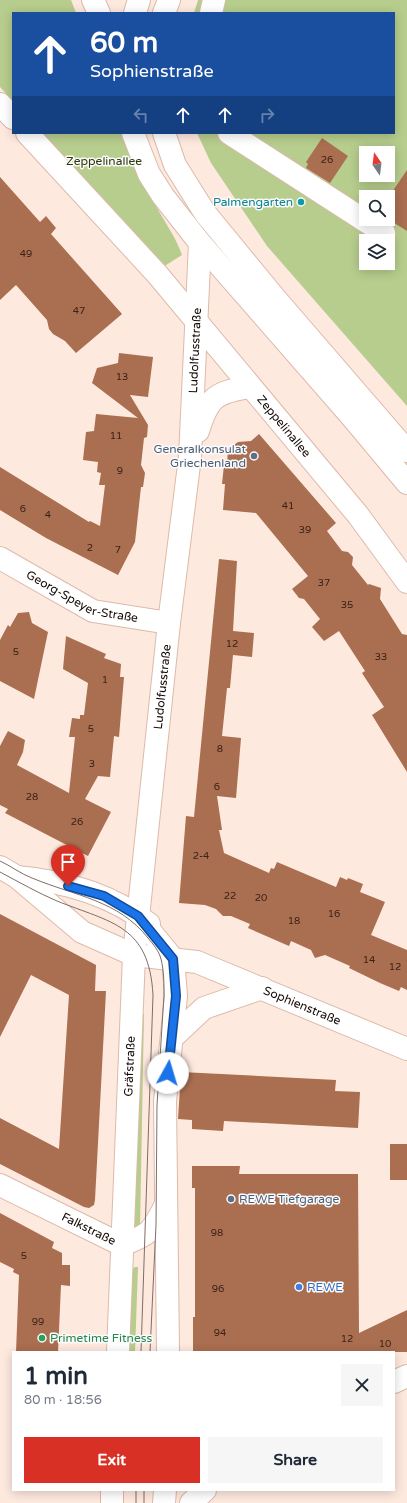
<!DOCTYPE html>
<html lang="en">
<head>
<meta charset="utf-8">
<style>
	:root { --surface:#fff; --page:#f6f6f7; --text:#1f2937; --muted:#747a83; --accent:#d93025 }
	body { margin:0; font-family:"Varela Round",sans-serif; background:var(--page); color:var(--text); height:100vh; display:flex; flex-direction:column; font-size:15px; white-space:nowrap }
	* { box-sizing:border-box; margin:0 }
	p { font-size:13px; color:var(--muted) }
	.icon { flex:none; width:22px; height:22px; fill:none; stroke:currentColor; stroke-width:2; stroke-linecap:round; stroke-linejoin:round }
	.map { position:relative; flex:1; overflow:hidden }
	.drawer { position:absolute; left:12px; top:1351px; width:383px; height:140px; display:flex; flex-direction:column; background:var(--surface); border-radius:0px; box-shadow:0 2px 10px #0003 }
	.drawer>* { flex:none }
	.top-card { position:absolute; left:12px; top:12px; width:383px; height:122px; border-radius:0px; box-shadow:0 2px 10px #0003; background:#1a4fa0; color:#fff; overflow:hidden }
	.needle { width:26px; rotate:346deg }
	.fabs { position:absolute; left:359px; top:146px; display:grid; gap:8px }
	.fabs a { display:grid; place-items:center; width:36px; height:36px; border-radius:0px; background:var(--surface); box-shadow:0 2px 10px #0003; font-size:20px }
	.pin { position:absolute; display:grid; place-items:center; width:34px; height:34px; color:#fff; margin:-41px -17px; border-radius:50% 50% 50% 0; rotate:-45deg; box-shadow:0 0 4px #0007 }
	.pin .icon { rotate:45deg }
	.me { position:absolute; width:44px; margin:-22px; rotate:6deg; stroke-linejoin:round; filter:drop-shadow(0 0 3px #0008) }
	.turn { display:flex; align-items:center; gap:14px; height:84px; padding:0 12px; font-size:18px }
	.turn .icon { width:52px; height:52px; stroke-width:2.5 }
	.turn b { display:block; font-size:28px; line-height:34px }
	.lanes { display:flex; align-items:center; height:38px; padding:0 12px; background:#0003; justify-content:center; gap:20px; direction:ltr }
	.lanes .off { opacity:.35 }
	.round { display:grid; place-items:center; flex:none; width:42px; height:42px; border-radius:0px; background:var(--page) }
	.headline { display:flex; align-items:center; justify-content:space-between; height:68px; padding:0 12px }
	h1 { font-size:24px; font-weight:700; line-height:30px }
	.cta { display:flex; gap:8px; margin-top:auto; padding:8px 12px }
	.cta a { flex:1; height:46px; border-radius:0px; background:var(--accent); color:#fff; font-size:16px; font-weight:700; line-height:46px; text-align:center }
	.cta a+a { background:var(--page); color:var(--text) }
	.map>svg:first-child { display:block }
</style>
</head>
<body>
<div class="map">
<svg width="407" height="1503" viewBox="0 0 407 1503">
	<rect width="100%" height="100%" fill="#fee9df"/>
	<g fill="#b7cd8d" fill-rule="evenodd">
		<polygon points="0,0 71,0 76,13 13,13 13,101 0,87"/>
		<path d="M198,0h209v406l-140,-160 -56,-83 -14,-30h197v-120h-200zM366,153h22v22h-22zM366,197h22v22h-22zM366,241h22v22h-22z"/>
		<path d="M42,133h81c9,25 20,49 33,73 9,17 20,31 26,49l-19,12z"/>
		<polygon points="144,1014 140,1229 133,1231 139,1016"/>
		<polygon points="135,1267 138,1267 135,1352 128,1352 131,1270"/>
	</g>
	<g fill="#aa6e50">
		<polygon points="322,138 348,156 330,183 306,168 308,164 306,162"/>
		<polygon points="407,170 407,231 388,219 388,198"/>
		<polygon points="0,177 40,222 46,216 56,228 51,234 122,314 76,353 65,341 53,334 49,329 47,320 16,285 0,300"/>
		<polygon points="119,353 153,357 148,397 130,395 148,425 147,437 144,438 141,465 145,473 143,487 141,487 135,542 118,575 46,538 0,510 0,467 89,522 90,521 100,526 105,485 99,485 101,473 97,472 98,462 83,460 86,432 94,431 96,414 138,418 92,383 97,368 118,363"/>
		<polygon points="259,434 336,523 327,531 342,551 348,552 353,557 352,565 368,585 369,584 381,588 380,599 402,634 407,635 407,772 372,715 384,707 362,673 365,671 339,631 324,641 312,627 320,619 304,599 299,598 292,589 308,576 256,513 223,510 225,484 222,484 224,465 227,465 228,449 238,442 251,441"/>
		<polygon points="219,559 237,561 233,631 254,633 252,657 233,655 230,688 227,688 222,736 241,738 236,798 217,796 222,830 219,830 224,853 269,873 271,868 274,869 277,862 336,887 340,877 347,880 348,878 363,884 360,892 385,902 371,935 407,950 407,990 401,987 399,991 380,983 349,968 350,966 325,955 315,958 311,950 291,941 289,946 248,928 250,924 231,916 223,916 216,909 205,905 179,903 186,816 194,817"/>
		<polygon points="29,612 32,623 48,632 34,699 0,681 0,640 8,625 10,627 18,613"/>
		<polygon points="66,636 106,654 104,658 121,664 120,677 124,677 119,737 114,736 110,777 98,776 85,799 111,812 88,856 5,813 8,809 0,805 0,746 8,731 25,740 23,752 17,765 69,793 75,737 69,737 72,718 80,719 80,715 84,715 88,683 63,669"/>
		<polygon points="0,914 96,965 95,991 106,991 95,1200 94,1205 89,1208 84,1207 0,1164 0,1118 59,1149 69,995 31,975 0,1037"/>
		<polygon points="181,1072 336,1080 335,1091 360,1092 358,1128 224,1121 223,1131 192,1129 192,1120 178,1119"/>
		<rect x="390" y="1144" width="17" height="36"/>
		<polygon points="192,1166 240,1166 239,1174 358,1174 359,1333 407,1310 407,1352 193,1352 193,1317 195,1317 195,1188 192,1188"/>
		<polygon points="0,1213 54,1242 52,1248 62,1253 62,1265 70,1265 70,1286 61,1285 58,1352 16,1352 19,1275 13,1272 14,1269 0,1262"/>
	</g>
	<g fill="none" stroke-linecap="round" stroke-linejoin="round">
		<defs>
			<g id="minor">
				<polyline points="93,0 99,13"/>
				<polyline points="211,13 214,0"/>
				<polyline points="0,104 13,118"/>
				<path id="s1" d="M27,133l130,141 201,241 49,67"/>
				<polyline points="229,133 384,233"/>
				<path d="M198,431c10,-33 17,-39 52,-44"/>
				<path id="s2" d="M0,558l93,53 76,12"/>
				<path id="s3" d="M0,867l17,10 65,55 52,23 63,7 210,87"/>
				<path d="M17,877c47,4 95,18 132,47"/>
				<polyline points="138,916 173,959 176,996 165,1101 168,1352"/>
				<polyline points="172,1038 204,1008 262,988"/>
				<path id="s4" d="M0,1185l122,60c27,-10 30,-13 43,-39"/>
				<path id="s5" d="M118,1352l16,-397 35,-332 21,-166 10,-214"/>
				<polyline points="394,1382 407,1376"/>
				<polyline points="112,1503 112,1490"/>
				<polyline points="164,1503 165,1490"/>
				<polyline points="191,1503 205,1490"/>
			</g>
			<g id="major">
				<polyline points="135,13 139,0"/>
				<polyline points="164,13 169,0"/>
				<polyline points="133,133 149,174 163,196 200,243 352,417 407,483"/>
				<polyline points="164,133 175,165 205,213 274,297 407,451"/>
			</g>
		</defs>
		<use href="#minor" stroke="#dcbaaa" stroke-width="24"/>
		<use href="#major" stroke="#dcbaaa" stroke-width="24"/>
		<use href="#minor" stroke="#fff" stroke-width="22"/>
		<use href="#major" stroke="#fff" stroke-width="22"/>
		<g stroke="#7d6e67" stroke-width="1">
			<path d="M0,861c11,5 21,13 32,17 43,18 86,22 116,60 5,6 11,13 13,21 3,12 3,24 3,36l-7,110 -1,120 -6,127"/>
			<path d="M0,872c19,10 38,21 57,29 55,22 92,24 96,94l-12,357"/>
			<polyline points="136,1503 136,1490"/>
			<polyline points="144,1503 144,1490"/>
		</g>
	</g>
	<g fill="none" stroke-linecap="round" stroke-linejoin="round">
		<defs>
			<polyline id="route" points="68,886 104,896 138,916 173,959 176,996 168,1073"/>
		</defs>
		<use href="#route" stroke="#114b97" stroke-width="10"/>
		<use href="#route" stroke="#1a73e8" stroke-width="7"/>
	</g>
	<circle fill="#0f9aa8" stroke="#fbfbfb" stroke-width="1.5" cx="301" cy="202" r="4"/>
	<g fill="#5c6f8a" stroke="#fbfbfb" stroke-width="1.5">
		<circle cx="254" cy="456" r="4"/>
		<circle cx="231" cy="1199" r="4"/>
	</g>
	<circle fill="#3f7fe0" stroke="#fbfbfb" stroke-width="1.5" cx="299" cy="1287" r="4"/>
	<circle fill="#2e9e5b" stroke="#fbfbfb" stroke-width="1.5" cx="42" cy="1338" r="4"/>
	<g text-anchor="middle" stroke-width="3" stroke-linejoin="round" paint-order="stroke">
		<g font-size="10" fill="#3a2218">
			<text x="327" y="163">26</text>
			<text x="26" y="257">49</text>
			<text x="79" y="314">47</text>
			<text x="122" y="380">13</text>
			<text x="116" y="439">11</text>
			<text x="120" y="474">9</text>
			<text x="288" y="509">41</text>
			<text x="23" y="512">6</text>
			<text x="48" y="518">4</text>
			<text x="305" y="533">39</text>
			<text x="90" y="551">2</text>
			<text x="118" y="553">7</text>
			<text x="324" y="586">37</text>
			<text x="347" y="608">35</text>
			<text x="232" y="647">12</text>
			<text x="16" y="655">5</text>
			<text x="381" y="660">33</text>
			<text x="105" y="683">1</text>
			<text x="91" y="732">5</text>
			<text x="220" y="752">8</text>
			<text x="92" y="767">3</text>
			<text x="217" y="790">6</text>
			<text x="32" y="800">28</text>
			<text x="77" y="825">26</text>
			<text x="201" y="859">2-4</text>
			<text x="230" y="899">22</text>
			<text x="261" y="901">20</text>
			<text x="334" y="917">16</text>
			<text x="294" y="924">18</text>
			<text x="369" y="963">14</text>
			<text x="395" y="970">12</text>
			<text x="217" y="1236">98</text>
			<text x="24" y="1259">5</text>
			<text x="218" y="1292">96</text>
			<text x="38" y="1325">99</text>
			<text x="220" y="1336">94</text>
			<text x="347" y="1342">12</text>
			<text x="385" y="1347">10</text>
		</g>
		<g font-size="12" fill="#2d3909" stroke="#fbfbfb">
			<text x="104" y="165">Zeppelinallee</text>
		</g>
		<g font-size="12" fill="#0d838f" stroke="#fbfbfb" text-anchor="end">
			<text x="293" y="206">Palmengarten</text>
		</g>
		<g font-size="12" fill="#140905" stroke="#fbfbfb">
			<text dy="4" stroke="none"><textPath href="#s5" startOffset="1005">Ludolfusstraße</textPath></text>
			<text dy="4" stroke="none"><textPath href="#s1" startOffset="390">Zeppelinallee</textPath></text>
			<text dy="4" stroke="none"><textPath href="#s2" startOffset="92">Georg-Speyer-Straße</textPath></text>
			<text dy="4" stroke="none"><textPath href="#s5" startOffset="667">Ludolfusstraße</textPath></text>
			<text dy="4" stroke="none"><textPath href="#s3" startOffset="339">Sophienstraße</textPath></text>
			<text dy="4" stroke="none"><textPath href="#s5" startOffset="286">Gräfstraße</textPath></text>
			<text dy="4" stroke="none"><textPath href="#s4" startOffset="99">Falkstraße</textPath></text>
		</g>
		<g font-size="12" fill="#4e5e75" stroke="#fbfbfb" text-anchor="end">
			<text x="246" y="453">Generalkonsulat<tspan x="246" dy="14">Griechenland</tspan></text>
			<text x="239" y="1203" text-anchor="start">REWE Tiefgarage</text>
		</g>
		<g font-size="12" fill="#366cbe" stroke="#fbfbfb" text-anchor="start">
			<text x="307" y="1291">REWE</text>
		</g>
		<g font-size="12" fill="#27864d" stroke="#fbfbfb" text-anchor="start">
			<text x="50" y="1342">Primetime Fitness</text>
		</g>
	</g>
</svg>
<div class="fabs">
<a><svg class="needle" viewBox="-14 -14 28 28"><path d="M0-13l5 13h-10z" fill="#e53935"/><path d="M0 13l5-13h-10z" fill="#747a83"/></svg></a>
<a><svg class="icon" aria-label="search" viewBox="0 0 24 24"><circle cx="10" cy="10" r="6"/><path d="M15 15l6 6"/></svg></a>
<a><svg class="icon" aria-label="layers" viewBox="0 0 24 24"><path d="M12 4l9 5-9 5-9-5zM3 14l9 5 9-5"/></svg></a>
</div>
<div class="pin" style="left:68px;top:886px;background:#d93025"><svg class="icon" aria-label="arrive" viewBox="0 0 24 24"><path d="M6 21V4h12l-3 4 3 4H6"/></svg></div>
<svg class="me" style="left:168px;top:1073px" viewBox="-20 -20 40 40"><circle r="19" fill="#fff"/><path d="M0-13L10 11 0 6-10 11z" fill="#1a73e8"/></svg>
<div class="top-card">
<div class="turn"><svg class="icon" aria-label="ahead" viewBox="0 0 24 24"><path d="M12 20V5M6 11l6-6 6 6"/></svg><div><b>60 m</b>Sophienstraße</div></div>
<div class="lanes"><svg class="icon off" aria-label="left" viewBox="0 0 24 24"><path d="M17 20v-9H6M10 6l-5 5 5 5"/></svg><svg class="icon" aria-label="ahead" viewBox="0 0 24 24"><path d="M12 20V5M6 11l6-6 6 6"/></svg><svg class="icon" aria-label="ahead" viewBox="0 0 24 24"><path d="M12 20V5M6 11l6-6 6 6"/></svg><svg class="icon off" aria-label="right" viewBox="0 0 24 24"><path d="M7 20v-9h11M14 6l5 5-5 5"/></svg></div>
</div>
<section class="drawer">
<div class="headline"><div><h1>1 min</h1><p>80 m · 18:56</p></div><a class="round"><svg class="icon" aria-label="close" viewBox="0 0 24 24"><path d="M6 6l12 12M18 6L6 18"/></svg></a></div>
<div class="cta"><a>Exit</a><a>Share</a></div>
</section>
</div>
</body>
</html>
